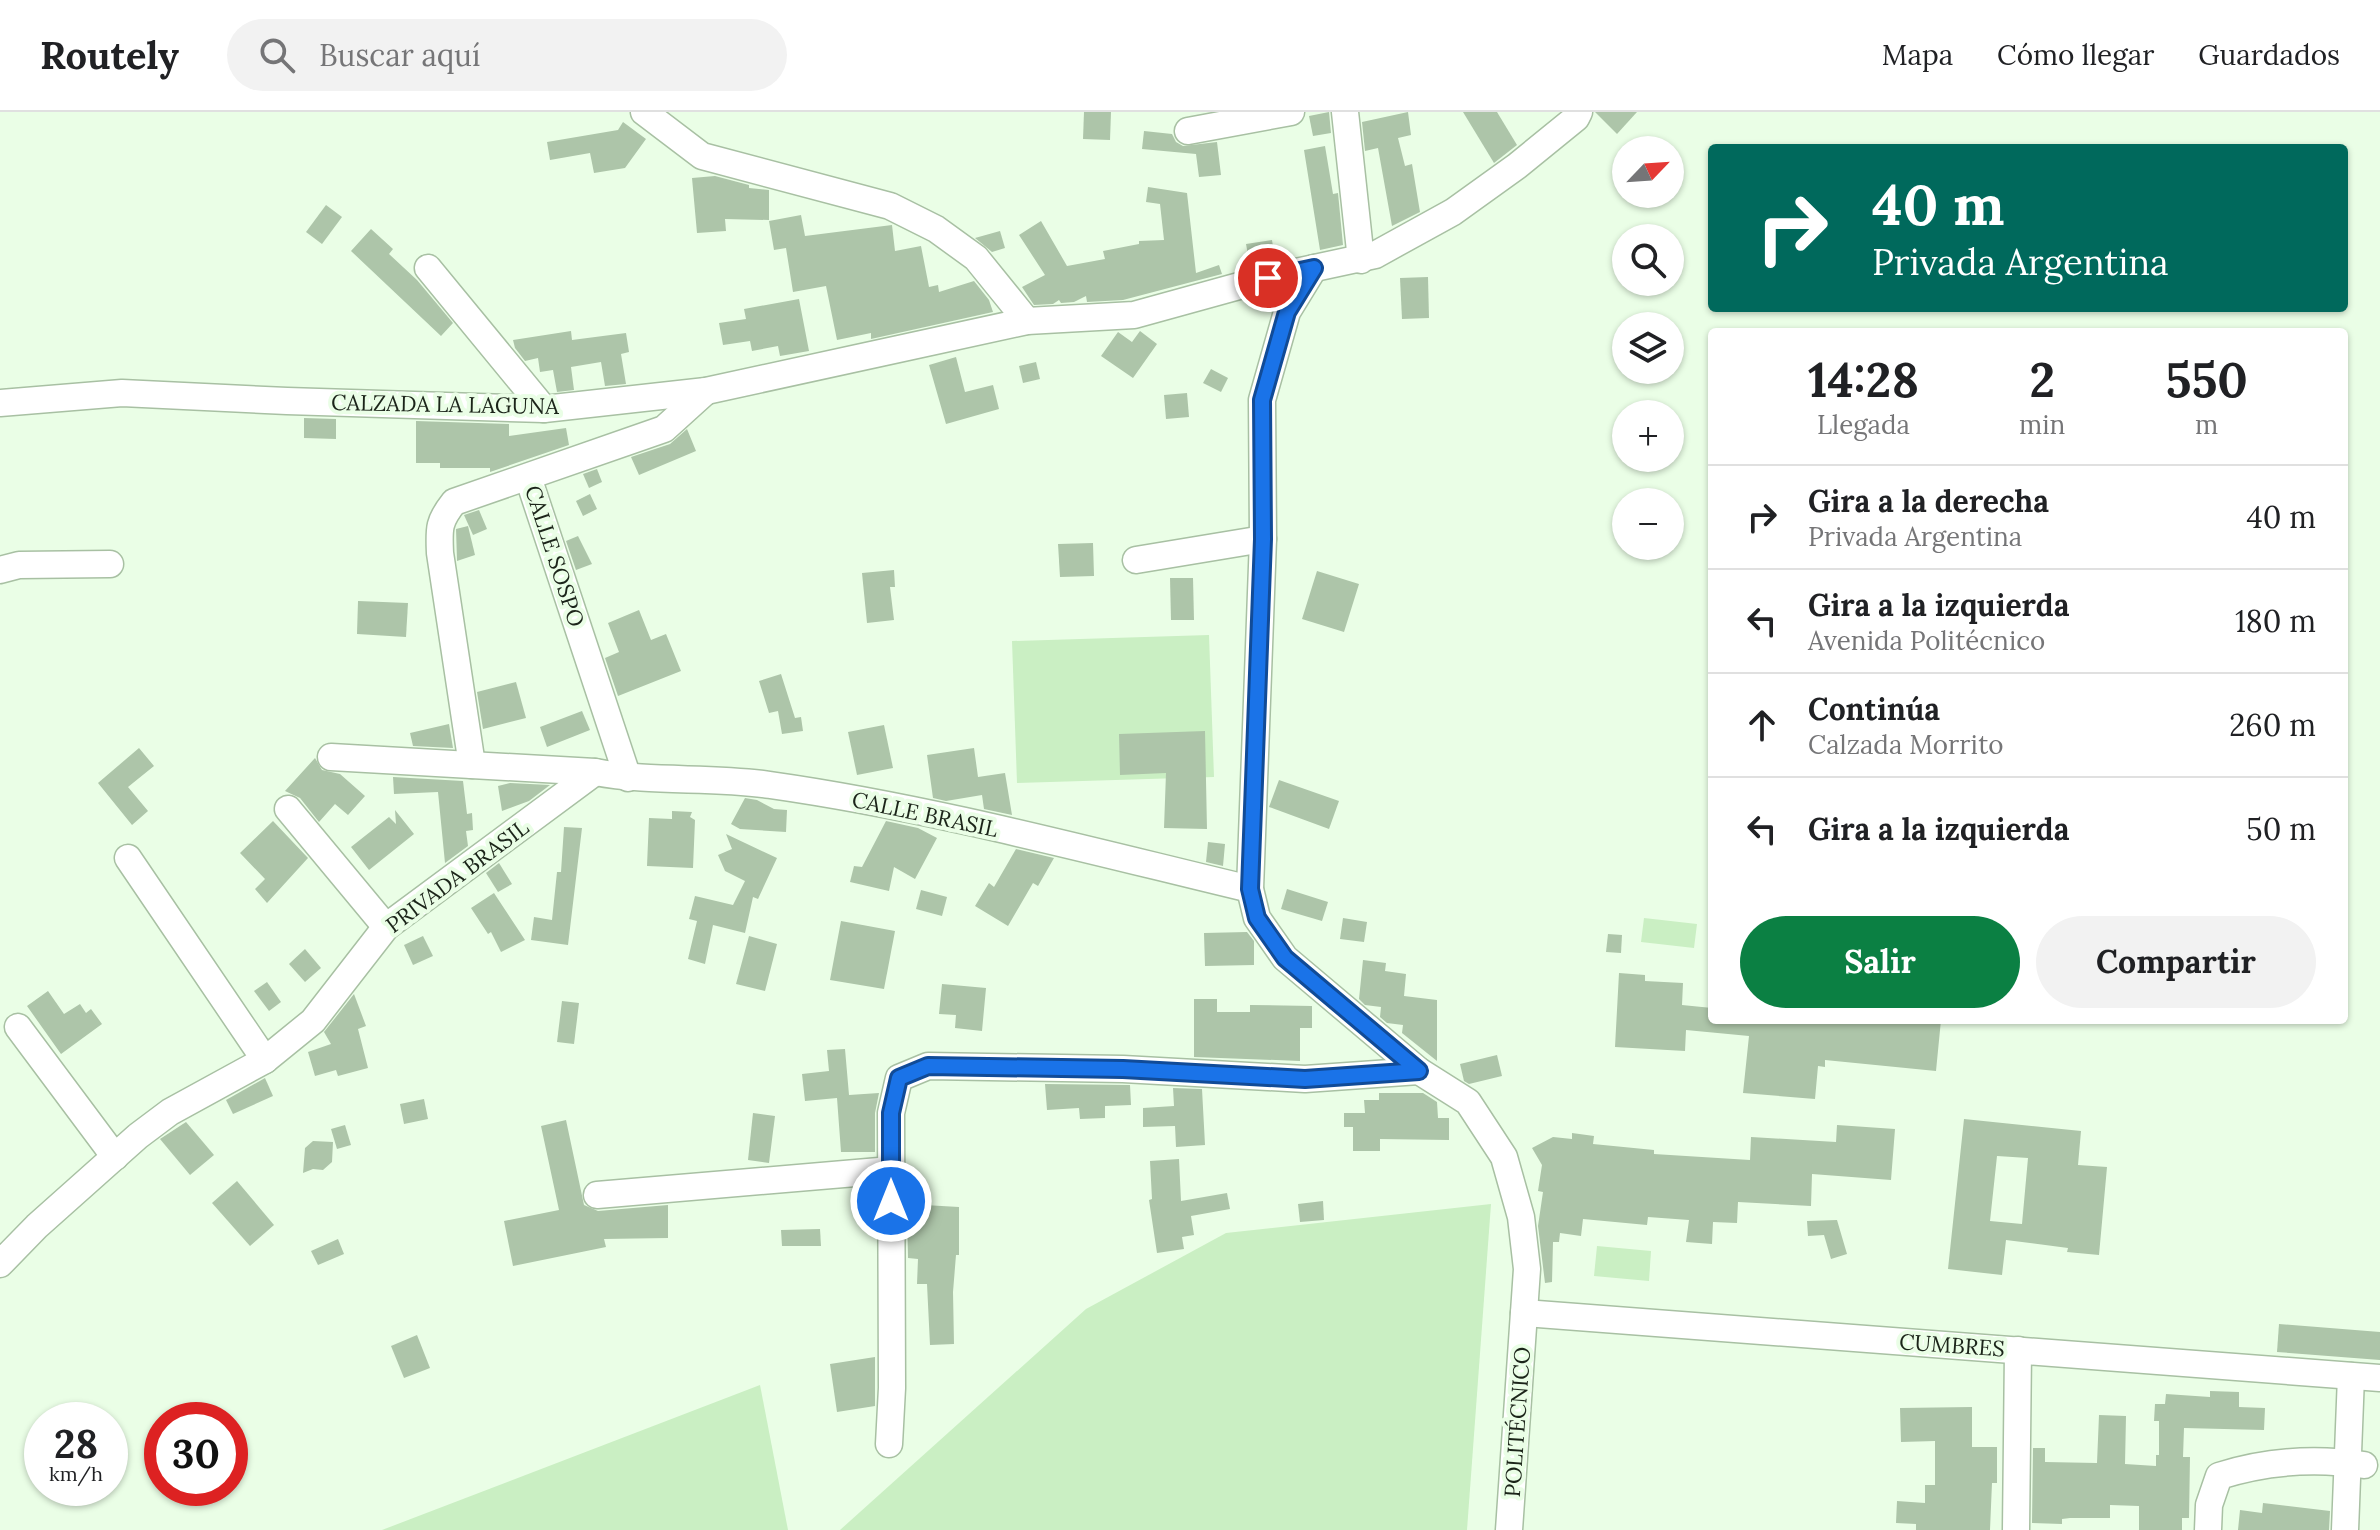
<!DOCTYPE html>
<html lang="es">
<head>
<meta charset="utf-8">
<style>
	:root { --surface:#fff; --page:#f2f2f2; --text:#202124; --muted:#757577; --line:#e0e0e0; --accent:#0b8043 }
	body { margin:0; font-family:Lora,serif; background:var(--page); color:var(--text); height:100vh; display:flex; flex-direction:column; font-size:30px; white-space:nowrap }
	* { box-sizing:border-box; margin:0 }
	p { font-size:26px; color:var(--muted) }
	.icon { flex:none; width:44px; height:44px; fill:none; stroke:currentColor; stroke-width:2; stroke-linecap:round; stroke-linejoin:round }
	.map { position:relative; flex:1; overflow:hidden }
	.side { position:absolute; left:1708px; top:216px; width:640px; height:696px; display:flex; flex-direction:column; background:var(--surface); border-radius:8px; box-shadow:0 2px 6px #0004 }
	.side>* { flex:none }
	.guide { position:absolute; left:1708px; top:32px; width:640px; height:168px; border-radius:8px; box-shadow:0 2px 6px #0004; background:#00695c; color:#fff; overflow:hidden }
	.needle { width:52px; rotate:65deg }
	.buttons { position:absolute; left:1612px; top:24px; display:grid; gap:16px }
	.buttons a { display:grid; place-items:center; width:72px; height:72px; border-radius:50%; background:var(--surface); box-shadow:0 2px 6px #0004; font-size:40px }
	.speed { position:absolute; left:24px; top:1290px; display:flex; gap:16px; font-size:40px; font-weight:700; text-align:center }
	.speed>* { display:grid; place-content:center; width:104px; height:104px; border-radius:50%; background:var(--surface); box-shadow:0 2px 6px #0004; line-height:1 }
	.speed small { font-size:20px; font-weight:400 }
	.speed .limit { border:12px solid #d22; background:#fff; color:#111 }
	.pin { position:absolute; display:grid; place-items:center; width:68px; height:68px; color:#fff; margin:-34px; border:4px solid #fff; border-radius:50%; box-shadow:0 2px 8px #0007 }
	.me { position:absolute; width:88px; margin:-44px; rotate:0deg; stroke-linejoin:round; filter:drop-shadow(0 0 6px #0008) }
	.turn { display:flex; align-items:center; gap:28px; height:168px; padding:0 32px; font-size:36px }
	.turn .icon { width:104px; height:104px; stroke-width:2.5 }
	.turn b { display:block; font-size:56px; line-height:68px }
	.eta { display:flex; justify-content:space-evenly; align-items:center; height:136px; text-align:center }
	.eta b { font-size:48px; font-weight:700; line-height:56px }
	.action { display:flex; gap:16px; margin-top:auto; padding:16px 32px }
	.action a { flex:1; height:92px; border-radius:48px; background:var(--accent); color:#fff; font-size:32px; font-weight:700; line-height:92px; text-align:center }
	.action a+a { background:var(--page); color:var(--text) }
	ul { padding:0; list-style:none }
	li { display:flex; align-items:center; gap:24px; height:104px; padding:0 32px; border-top:2px solid var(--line) }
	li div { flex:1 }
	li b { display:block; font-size:30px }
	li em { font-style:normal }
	header { display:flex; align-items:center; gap:48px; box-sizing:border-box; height:112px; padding:0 40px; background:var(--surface); border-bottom:2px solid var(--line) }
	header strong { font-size:38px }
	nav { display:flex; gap:44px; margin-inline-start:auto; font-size:28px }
	.search { width:560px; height:72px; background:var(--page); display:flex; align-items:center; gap:20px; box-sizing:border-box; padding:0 28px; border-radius:44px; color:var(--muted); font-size:30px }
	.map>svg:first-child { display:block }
</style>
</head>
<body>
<header>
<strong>Routely</strong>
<div class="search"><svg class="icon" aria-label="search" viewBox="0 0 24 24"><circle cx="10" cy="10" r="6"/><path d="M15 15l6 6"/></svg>Buscar aquí</div>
<nav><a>Mapa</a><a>Cómo llegar</a><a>Guardados</a></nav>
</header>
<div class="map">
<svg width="2380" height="1418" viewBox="0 0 2380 1418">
	<rect width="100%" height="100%" fill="#eafee6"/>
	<g fill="#caefc3">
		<polygon points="1209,523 1214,665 1017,671 1012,529"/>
		<polygon points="1644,806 1697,812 1694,836 1641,830"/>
		<polygon points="1491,1092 1467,1418 840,1418 1086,1197 1226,1121"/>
		<polygon points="1597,1134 1651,1139 1649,1169 1594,1164"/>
		<polygon points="760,1273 788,1418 382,1418"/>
	</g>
	<g fill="#adc5a9" fill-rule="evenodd">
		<polygon points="1084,0 1111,0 1110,28 1083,27"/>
		<polygon points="1329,0 1331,21 1313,24 1309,4"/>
		<polygon points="1408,0 1411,23 1398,26 1405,54 1412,52 1420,100 1392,114 1378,36 1365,39 1362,10"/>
		<polygon points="1463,0 1497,0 1517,33 1494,51"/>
		<polygon points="1595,0 1637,0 1617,22"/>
		<polygon points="623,10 646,27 625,56 594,61 590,41 550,48 547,30 618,18"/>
		<polygon points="1144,19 1172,22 1176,30 1183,34 1217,30 1221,63 1199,65 1196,42 1142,37"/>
		<polygon points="1325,34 1333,82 1338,81 1343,133 1320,138 1304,38"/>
		<polygon points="715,64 749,73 749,76 769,78 769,108 725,107 726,119 697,121 692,66"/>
		<polygon points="1148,75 1187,81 1196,161 1219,153 1222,162 1123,188 1087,190 1086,184 1074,190 1061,191 1059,188 1053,192 1034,193 1022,175 1045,163 1019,123 1041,109 1067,154 1105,147 1103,139 1139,132 1139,129 1164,128 1160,92 1146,90"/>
		<polygon points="326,93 342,105 322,132 306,120"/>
		<polygon points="801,103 805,124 892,113 895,139 921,134 929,175 938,173 939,180 974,169 989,188 993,200 871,227 871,221 837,228 826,174 793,180 786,136 774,138 769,109"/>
		<polygon points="371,117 393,137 389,142 417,168 453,211 441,224 351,139"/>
		<polygon points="1000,119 1005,136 992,140 975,126"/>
		<polygon points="1272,128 1275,148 1250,153 1246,132"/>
		<polygon points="1428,165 1429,206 1402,207 1400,166"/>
		<polygon points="799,187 809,239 780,244 778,234 752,239 750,229 723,233 719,211 746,207 744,197"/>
		<polygon points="571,219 572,228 626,221 629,240 621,242 626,272 605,274 601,250 571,255 574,278 557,280 553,258 540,260 538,246 525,249 515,236 513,228"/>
		<polygon points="1140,219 1157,232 1133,266 1101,244 1118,220 1132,230"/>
		<polygon points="956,245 965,280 993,273 999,297 946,312 929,253"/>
		<polygon points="1036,250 1040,267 1023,271 1019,254"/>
		<polygon points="1211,257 1228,266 1221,280 1203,271"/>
		<polygon points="1187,281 1189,305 1166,307 1164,283"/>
		<polygon points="304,306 336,307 336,327 304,326"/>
		<polygon points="416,309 509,312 509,324 566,316 569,333 490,360 490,356 440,356 440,351 416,351"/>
		<polygon points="687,317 696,339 639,363 631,345 670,332"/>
		<polygon points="597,357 602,370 589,376 583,362"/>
		<polygon points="590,382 597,397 583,404 576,389"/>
		<polygon points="479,398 487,417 473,423 464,403"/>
		<polygon points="468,414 475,443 457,449 456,417"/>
		<polygon points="578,424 592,452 576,458 566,429"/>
		<polygon points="1093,431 1094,464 1060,465 1058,432"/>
		<polygon points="894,458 895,475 890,475 894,508 867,511 862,461"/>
		<polygon points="1317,459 1359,472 1344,520 1302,507"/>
		<polygon points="1170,466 1193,466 1194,508 1171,508"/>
		<polygon points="358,489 408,491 406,525 357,522"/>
		<polygon points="639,498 651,528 666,522 681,559 618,584 605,546 619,540 608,511"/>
		<polygon points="781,562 795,606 801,605 803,619 782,622 778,599 769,601 759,569"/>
		<polygon points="516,570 526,606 483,617 477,580"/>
		<polygon points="582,599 590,618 547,635 540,615"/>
		<polygon points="449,612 453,636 413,634 410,621"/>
		<polygon points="884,613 893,656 857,663 848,620"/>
		<polygon points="1205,619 1207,717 1164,716 1166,661 1120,663 1119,622"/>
		<polygon points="139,636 154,654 128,675 148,699 132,713 98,671"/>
		<polygon points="974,636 978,665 1005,661 1012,703 984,697 982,683 946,689 933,686 927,643"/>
		<polygon points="315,646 322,658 340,662 365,684 348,703 335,692 319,710 300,686 285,679"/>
		<polygon points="393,665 463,669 467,702 472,701 473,718 466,719 468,734 445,751 438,680 394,682"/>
		<polygon points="1279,668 1339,689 1329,717 1269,695"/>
		<polygon points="510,671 550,673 529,689 502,699 498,674"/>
		<polygon points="745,686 757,688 774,697 787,698 786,720 740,717 731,712"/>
		<polygon points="395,698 414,722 369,758 351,735 389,705 396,712"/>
		<polygon points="672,699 692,700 690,705 695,708 693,756 647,754 649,706 672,707"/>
		<polygon points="273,709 308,746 267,791 255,777 265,767 240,741"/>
		<polygon points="886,709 918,716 937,726 915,767 894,755 889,779 850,770 854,754 862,755"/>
		<polygon points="564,715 582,716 568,833 531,828 534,805 552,808 557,760 561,760"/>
		<polygon points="726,722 777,746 758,787 753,785 745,821 713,813 705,852 688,847 697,809 689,807 695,784 733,793 745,769 725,759 718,743 732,737"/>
		<polygon points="1208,730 1225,732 1223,754 1206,750"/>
		<polygon points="1016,737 1054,746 1038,774 1033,771 1008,814 975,794 989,771 994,775"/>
		<polygon points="499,751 512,772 498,780 486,761"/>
		<polygon points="1287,777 1328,790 1322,809 1281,797"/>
		<polygon points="921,778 947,785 942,804 916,797"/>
		<polygon points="494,781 525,828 501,840 491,820 488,822 471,796"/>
		<polygon points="1343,806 1367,810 1364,830 1340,827"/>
		<polygon points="841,809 895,819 884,877 830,868"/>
		<polygon points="1247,820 1254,829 1254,853 1205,854 1204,821"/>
		<polygon points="1608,822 1622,823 1621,841 1606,840"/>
		<polygon points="423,824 433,844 413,853 404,833"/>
		<polygon points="749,824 777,832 765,879 736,872"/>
		<polygon points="305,837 321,856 305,870 289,852"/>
		<polygon points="1363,848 1386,851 1385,859 1406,862 1404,884 1437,888 1437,949 1402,921 1403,913 1387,911 1380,905 1381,895 1365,893 1359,887"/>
		<polygon points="1619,861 1645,863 1645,869 1683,871 1682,893 1712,896 1712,908 1941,908 1936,959 1825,948 1825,955 1818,954 1815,987 1743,981 1749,924 1686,918 1685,939 1615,935"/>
		<polygon points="267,870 281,890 269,899 254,879"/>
		<polygon points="942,872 986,876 982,919 955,916 956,903 939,902"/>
		<polygon points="48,879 64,902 80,892 86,901 91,897 102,912 61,942 27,894"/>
		<polygon points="354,882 366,914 358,917 368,956 338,964 336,958 315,964 308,940 331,932 324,920"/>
		<polygon points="1194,887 1217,887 1217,900 1250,900 1250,893 1312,894 1312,916 1300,916 1300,949 1194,945"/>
		<polygon points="562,889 579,891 574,932 557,930"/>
		<polygon points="845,937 849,983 879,981 875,1001 875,1040 841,1040 837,986 805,989 802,962 829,959 827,938"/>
		<polygon points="1497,943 1502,964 1469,972 1464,969 1460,952"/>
		<polygon points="265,966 273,984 233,1002 226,988"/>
		<polygon points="1045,972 1130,973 1131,993 1105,994 1105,1006 1080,1007 1079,996 1047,998"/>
		<polygon points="1173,976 1202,977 1205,1033 1176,1035 1175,1014 1143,1015 1143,996 1174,994"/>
		<polygon points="1379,981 1423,981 1437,990 1438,1006 1449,1006 1449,1028 1380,1027 1380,1039 1353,1039 1353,1015 1344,1015 1344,1001 1365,1001 1364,988 1379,988"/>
		<polygon points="424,987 428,1007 404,1012 400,992"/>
		<polygon points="753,1001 775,1004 769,1051 748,1048"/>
		<path d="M1964,1007l117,12 -3,34 29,2 -8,88 -32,-3 1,-4 -62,-8 -4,35 -54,-6zM1997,1044l31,2 -6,66 -32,-3z"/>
		<polygon points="566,1008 584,1093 598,1099 668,1093 668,1126 604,1127 606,1135 513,1154 504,1109 559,1098 541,1014"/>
		<polygon points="186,1010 214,1043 190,1063 160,1027"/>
		<polygon points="345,1013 351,1033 337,1037 331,1017"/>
		<polygon points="1837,1013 1895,1017 1891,1068 1812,1062 1811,1094 1738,1090 1737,1111 1713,1110 1712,1132 1686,1130 1689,1108 1648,1105 1647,1113 1583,1107 1581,1124 1560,1121 1559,1130 1553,1130 1552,1170 1545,1171 1538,1114 1543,1080 1538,1079 1542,1053 1532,1036 1553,1025 1572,1027 1572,1021 1594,1024 1593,1032 1654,1038 1654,1042 1750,1048 1751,1025 1836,1030"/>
		<polygon points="313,1029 333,1030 332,1050 323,1058 313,1057 303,1061 305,1036"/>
		<polygon points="1179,1047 1181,1089 1227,1081 1230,1097 1191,1104 1194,1123 1182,1125 1184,1137 1157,1141 1149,1088 1152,1087 1150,1049"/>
		<polygon points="237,1069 274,1113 250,1134 212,1091"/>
		<polygon points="1323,1089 1324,1108 1300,1110 1298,1092"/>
		<polygon points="907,1092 959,1095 959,1143 956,1143 953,1180 954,1232 930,1233 927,1172 917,1172 918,1147 908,1146"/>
		<polygon points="1837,1108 1847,1142 1831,1147 1824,1123 1808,1124 1807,1109"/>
		<polygon points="820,1117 821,1134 782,1134 781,1118"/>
		<polygon points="338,1127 344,1142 318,1153 311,1139"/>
		<polygon points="2279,1212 2380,1220 2380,1248 2277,1240"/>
		<polygon points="417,1223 430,1256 404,1266 391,1234"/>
		<polygon points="875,1245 875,1294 837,1300 830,1252"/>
		<polygon points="2210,1279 2239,1280 2239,1295 2265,1296 2264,1318 2184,1316 2183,1345 2190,1345 2189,1406 2182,1406 2182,1418 2139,1418 2139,1394 2110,1393 2110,1406 2070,1406 2062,1407 2062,1412 2032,1411 2033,1336 2045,1336 2045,1350 2097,1351 2099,1303 2126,1304 2125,1352 2156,1354 2156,1343 2159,1343 2159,1309 2154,1309 2155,1292 2165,1292 2166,1282 2210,1285"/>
		<polygon points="1972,1295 1972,1335 1997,1335 1997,1371 1992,1371 1990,1418 1916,1418 1916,1412 1896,1411 1897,1389 1925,1391 1925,1373 1935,1373 1935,1329 1901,1330 1900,1296"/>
		<polygon points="2263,1391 2330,1399 2329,1418 2238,1418 2240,1398 2262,1401"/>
	</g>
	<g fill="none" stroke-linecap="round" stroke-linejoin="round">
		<defs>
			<g id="minor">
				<polyline points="644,0 702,44 890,94 936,117 976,146 1027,209"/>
				<polyline points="1345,0 1361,148"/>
				<polyline points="1188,19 1291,0"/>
				<polyline points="428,156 544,297"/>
				<polyline points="1314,156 1287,200 1262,288 1263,427 1250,777 1257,806 1285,846 1419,959 1468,990 1504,1045 1521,1105 1527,1157 1509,1418"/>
				<polyline points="0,291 122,281 287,289 544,297 706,279 1027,209 1134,203 1268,166 1375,143 1453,100 1517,54 1576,6 1579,0"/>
				<polyline points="528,365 628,666"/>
				<polyline points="1136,448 1263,427"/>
				<polyline points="0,458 19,453 110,452"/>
				<path d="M331,645l264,15c58,11 117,4 175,13 162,23 321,66 480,104"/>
				<path d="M472,653l-32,-212c-1,-24 -2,-31 14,-51l210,-73 42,-38"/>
				<polyline points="288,697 386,815"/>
				<polyline points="128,746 265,948"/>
				<polyline points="18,915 115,1045"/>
				<polyline points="597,1083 891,1058"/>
				<polyline points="0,1152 37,1114 138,1024 170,1000 265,948 313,909 386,815 595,660"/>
				<polyline points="1524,1201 2380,1266"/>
				<polyline points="889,1332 892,1276 891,1001 899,966 928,954 1123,957 1305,967 1419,959"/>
				<polyline points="2016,1418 2018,1238"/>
				<path d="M2208,1418l1,-25 10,-29c47,-15 97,-18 145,-11"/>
				<polyline points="2345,1418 2351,1264"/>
			</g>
		</defs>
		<use href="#minor" stroke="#a8c0a3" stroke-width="29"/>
		<use href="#minor" stroke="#fff" stroke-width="26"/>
	</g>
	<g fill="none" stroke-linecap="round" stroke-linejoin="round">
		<defs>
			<polyline id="route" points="891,1089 891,1001 899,966 928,954 1123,957 1305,967 1419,959 1285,846 1257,806 1250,777 1263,427 1262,288 1287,200 1314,156 1268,166"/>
		</defs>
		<use href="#route" stroke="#114b97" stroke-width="20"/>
		<use href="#route" stroke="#1a73e8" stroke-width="14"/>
	</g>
	<g text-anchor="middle" stroke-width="8" stroke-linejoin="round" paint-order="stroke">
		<g font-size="22" fill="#1b2419" stroke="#eafee6">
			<text transform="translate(445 292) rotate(1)" y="8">CALZADA LA LAGUNA</text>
			<text transform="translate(555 444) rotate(72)" y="8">CALLE SOSPO</text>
			<text transform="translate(925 702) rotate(12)" y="8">CALLE BRASIL</text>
			<text transform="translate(457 764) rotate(-37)" y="8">PRIVADA BRASIL</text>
			<text transform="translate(1952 1233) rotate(4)" y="8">CUMBRES</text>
			<text transform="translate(1517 1310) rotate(-86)" y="8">POLITÉCNICO</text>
		</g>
	</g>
</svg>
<div class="buttons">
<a><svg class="needle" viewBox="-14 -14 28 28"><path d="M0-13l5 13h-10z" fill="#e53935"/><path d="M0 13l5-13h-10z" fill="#757577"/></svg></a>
<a><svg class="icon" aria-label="search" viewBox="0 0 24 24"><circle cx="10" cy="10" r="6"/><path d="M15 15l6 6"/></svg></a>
<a><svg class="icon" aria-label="layers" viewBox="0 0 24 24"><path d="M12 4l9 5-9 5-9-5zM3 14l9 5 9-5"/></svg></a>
<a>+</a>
<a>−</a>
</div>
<div class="speed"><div>28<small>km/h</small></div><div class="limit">30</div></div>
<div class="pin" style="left:1268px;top:166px;background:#d93025"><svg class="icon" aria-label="arrive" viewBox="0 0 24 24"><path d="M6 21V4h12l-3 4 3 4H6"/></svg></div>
<svg class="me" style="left:891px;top:1089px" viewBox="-20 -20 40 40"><circle r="17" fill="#1a73e8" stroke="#fff" stroke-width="3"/><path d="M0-11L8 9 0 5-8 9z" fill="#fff"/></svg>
<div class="guide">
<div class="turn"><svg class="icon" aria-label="right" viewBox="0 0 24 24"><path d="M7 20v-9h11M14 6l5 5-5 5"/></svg><div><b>40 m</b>Privada Argentina</div></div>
</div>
<section class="side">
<div class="eta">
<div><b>14:28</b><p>Llegada</p></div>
<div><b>2</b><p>min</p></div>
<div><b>550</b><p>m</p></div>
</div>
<ul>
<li><svg class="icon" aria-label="right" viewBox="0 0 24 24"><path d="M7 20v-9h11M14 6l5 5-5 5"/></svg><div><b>Gira a la derecha</b><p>Privada Argentina</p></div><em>40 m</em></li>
<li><svg class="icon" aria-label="left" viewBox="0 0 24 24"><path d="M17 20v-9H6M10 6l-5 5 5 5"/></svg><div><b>Gira a la izquierda</b><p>Avenida Politécnico</p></div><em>180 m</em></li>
<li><svg class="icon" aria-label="ahead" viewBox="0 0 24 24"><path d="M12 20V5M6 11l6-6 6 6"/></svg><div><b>Continúa</b><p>Calzada Morrito</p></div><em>260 m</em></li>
<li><svg class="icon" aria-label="left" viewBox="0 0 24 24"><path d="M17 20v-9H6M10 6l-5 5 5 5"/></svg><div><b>Gira a la izquierda</b></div><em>50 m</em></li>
</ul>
<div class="action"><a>Salir</a><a>Compartir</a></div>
</section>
</div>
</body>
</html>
